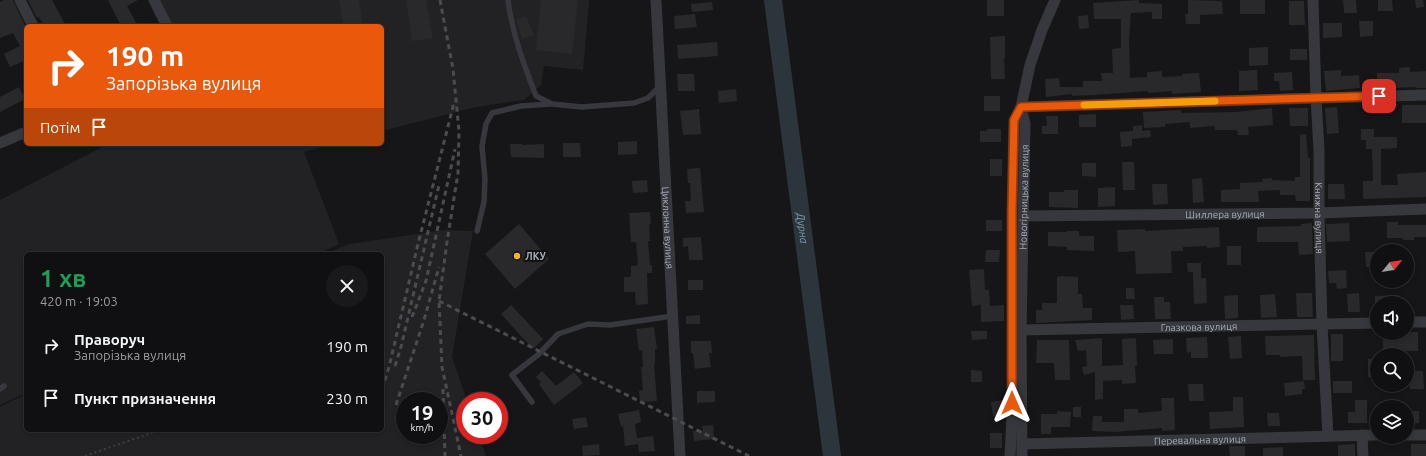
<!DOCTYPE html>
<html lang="uk">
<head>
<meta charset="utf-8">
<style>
	:root { --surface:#101012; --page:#19191b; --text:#f1f3f6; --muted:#9c9d9f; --line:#303032 }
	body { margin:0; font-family:Ubuntu,sans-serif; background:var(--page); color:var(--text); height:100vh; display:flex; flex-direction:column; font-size:15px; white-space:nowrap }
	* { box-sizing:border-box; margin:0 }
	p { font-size:13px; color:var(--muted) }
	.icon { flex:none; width:22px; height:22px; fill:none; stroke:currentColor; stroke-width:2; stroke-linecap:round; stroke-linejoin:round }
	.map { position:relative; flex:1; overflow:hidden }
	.panel { position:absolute; left:24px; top:252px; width:360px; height:180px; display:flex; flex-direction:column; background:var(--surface); border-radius:6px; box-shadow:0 2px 6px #0003,0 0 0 1px var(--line) }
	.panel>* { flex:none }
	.hud { position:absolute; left:24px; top:24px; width:360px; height:122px; border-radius:6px; box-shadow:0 2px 6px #0003,0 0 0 1px var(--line); background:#ea580c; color:#fff; overflow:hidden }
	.needle { width:26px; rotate:60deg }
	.fabs { position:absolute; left:1370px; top:244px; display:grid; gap:8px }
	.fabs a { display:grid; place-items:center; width:44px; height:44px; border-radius:50%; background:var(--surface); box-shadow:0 2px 6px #0003,0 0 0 1px var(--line); font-size:20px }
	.speed { position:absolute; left:396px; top:392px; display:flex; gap:8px; font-size:20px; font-weight:700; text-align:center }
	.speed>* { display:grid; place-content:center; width:52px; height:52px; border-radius:50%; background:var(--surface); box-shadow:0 2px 6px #0003,0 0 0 1px var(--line); line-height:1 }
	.speed small { font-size:10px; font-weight:400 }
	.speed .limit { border:6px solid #d22; background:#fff; color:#111 }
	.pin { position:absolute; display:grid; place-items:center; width:34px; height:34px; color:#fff; margin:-17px; border-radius:8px; box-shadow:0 2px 6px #0006 }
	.me { position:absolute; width:44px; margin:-22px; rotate:0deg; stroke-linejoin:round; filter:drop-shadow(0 0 3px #0008) }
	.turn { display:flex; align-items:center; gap:14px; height:84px; padding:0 16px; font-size:18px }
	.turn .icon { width:52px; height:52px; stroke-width:2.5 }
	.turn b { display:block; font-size:28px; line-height:34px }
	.then { display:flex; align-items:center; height:38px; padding:0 16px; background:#0003; gap:8px; font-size:15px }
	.round { display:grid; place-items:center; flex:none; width:42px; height:42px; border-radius:21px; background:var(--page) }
	.headline { display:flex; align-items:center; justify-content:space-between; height:68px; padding:0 16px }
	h1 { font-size:24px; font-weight:700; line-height:30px; color:#1e9e55 }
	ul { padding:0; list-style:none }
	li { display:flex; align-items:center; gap:12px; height:52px; padding:0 16px }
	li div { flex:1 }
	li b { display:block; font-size:15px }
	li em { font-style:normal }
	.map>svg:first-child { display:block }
</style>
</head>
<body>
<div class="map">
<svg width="1426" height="456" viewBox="0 0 1426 456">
	<rect width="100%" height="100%" fill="#161618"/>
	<g fill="#222225" fill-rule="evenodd">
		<polygon points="157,0 589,0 589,3 583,70 544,66 541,85 524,100 476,107 382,131 382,26 171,26"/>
		<polygon points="108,144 333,144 304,152 339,244 318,254 26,254 26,393 0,405 0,200"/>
		<path d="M444,230l29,1 -21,126 15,44h-2v34h14l7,21h-486v-49l26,-13v36h356v-176h-56l23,-10zM405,401h34v34h-34z"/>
	</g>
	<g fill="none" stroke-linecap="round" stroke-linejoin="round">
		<path stroke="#2c353c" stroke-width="18" id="s1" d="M773,0l59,456"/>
	</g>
	<g fill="#29292c">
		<polygon points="4,0 13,0 26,28 26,60 10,67 4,54 20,46 13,33 0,38 0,2"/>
		<polygon points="28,0 52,0 66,26 44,26 39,17 37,18"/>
		<polygon points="108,0 138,0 127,6 138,26 121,26"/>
		<polygon points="339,0 359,0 363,26 343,26"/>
		<polygon points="406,0 426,0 433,38 412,41"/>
		<polygon points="541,0 578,0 572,54 536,50"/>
		<rect x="987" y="0" width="17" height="16"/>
		<polygon points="1139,0 1139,3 1162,4 1162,19 1152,19 1152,12 1131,13 1129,39 1130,78 1147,77 1147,72 1162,71 1162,77 1182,76 1182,74 1199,73 1201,92 1172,94 1172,91 1148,93 1148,91 1093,95 1072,96 1072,94 1046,97 1045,79 1059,78 1060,87 1083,87 1083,81 1102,81 1101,73 1113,73 1112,49 1121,48 1121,19 1094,19 1093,3"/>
		<polygon points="1188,0 1222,1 1223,14 1200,15 1200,24 1186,24 1185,14 1188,14"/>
		<rect x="1240" y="0" width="25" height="14"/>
		<polygon points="1343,0 1356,0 1357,13 1344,13"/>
		<polygon points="1378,0 1392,0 1393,11 1378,11"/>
		<polygon points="1415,0 1423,0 1424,7 1416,8"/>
		<polygon points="1289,1 1304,1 1305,25 1289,25"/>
		<polygon points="712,2 713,10 692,12 691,4"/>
		<polygon points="695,14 697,27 675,29 674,16"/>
		<polygon points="1088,15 1089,28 1079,29 1078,16"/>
		<polygon points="526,16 534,35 522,39 516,20"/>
		<polygon points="1359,21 1373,21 1373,36 1360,37"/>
		<polygon points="1323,23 1342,23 1342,37 1323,38"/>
		<polygon points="1005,36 1005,58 1004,58 1005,79 991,79 990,37"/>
		<polygon points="717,42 718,56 678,59 677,45"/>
		<polygon points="1268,47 1268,65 1249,66 1249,48"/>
		<rect x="1290" y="49" width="17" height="11"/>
		<polygon points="1410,67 1410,72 1426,71 1426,88 1416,88 1416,87 1377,89 1377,73 1399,73 1399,68"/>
		<polygon points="1257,70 1258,90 1239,91 1239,71"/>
		<polygon points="1341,70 1341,76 1359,75 1360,88 1326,91 1324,71"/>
		<polygon points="1292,72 1293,90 1280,91 1279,81 1274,81 1274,73"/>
		<polygon points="677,74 694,74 695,91 678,91"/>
		<polygon points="19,87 25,99 0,112 0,97"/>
		<polygon points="736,89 737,101 719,103 718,91"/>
		<rect x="984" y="96" width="16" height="15"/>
		<rect x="1402" y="105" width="24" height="18"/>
		<polygon points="1337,107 1339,133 1327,134 1325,108"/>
		<polygon points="1272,108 1273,125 1248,127 1249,135 1238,135 1237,130 1215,130 1215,126 1190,128 1190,122 1165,124 1165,127 1144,128 1143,112 1181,110 1181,113 1236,112"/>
		<polygon points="1289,108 1308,108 1308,126 1290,126"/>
		<polygon points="699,109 701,134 683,135 680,111"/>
		<polygon points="1096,114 1096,127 1079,127 1079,115"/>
		<polygon points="1046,116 1058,116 1058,134 1042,134 1042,126 1047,126"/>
		<polygon points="1142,125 1142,131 1150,130 1151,137 1132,139 1132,146 1121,147 1120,132 1133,131 1133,126"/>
		<polygon points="987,129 1001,129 1001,142 980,142 980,131 987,131"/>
		<polygon points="1361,129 1374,129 1374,137 1397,137 1397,148 1381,149 1381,185 1398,185 1397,174 1426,172 1426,197 1363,199 1363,181 1373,181 1372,149 1366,149 1366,140 1361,140"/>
		<polygon points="1306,134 1308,158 1310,158 1310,201 1296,201 1295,195 1280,195 1280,190 1258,191 1259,202 1221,202 1221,190 1240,189 1240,183 1263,182 1262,179 1272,178 1272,180 1295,181 1295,177 1300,177 1300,135"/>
		<polygon points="637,141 637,154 618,155 618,142"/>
		<polygon points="563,143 580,143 581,157 563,157"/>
		<polygon points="510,144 522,144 522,145 544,144 544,158 511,157"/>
		<rect x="990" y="159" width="12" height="17"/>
		<polygon points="1122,162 1134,162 1135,190 1123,190"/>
		<polygon points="1082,163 1096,163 1096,177 1082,176"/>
		<polygon points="700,168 704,212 686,213 685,201 691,201 690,183 688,183 687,169"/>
		<polygon points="1202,178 1204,202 1193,203 1192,179"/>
		<polygon points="647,180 648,192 633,193 632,181"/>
		<polygon points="1152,184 1167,184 1168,204 1153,205"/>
		<polygon points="1328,184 1344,184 1345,199 1328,199"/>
		<polygon points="1115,187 1115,206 1098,207 1098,188"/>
		<polygon points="1064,190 1078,190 1078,208 1049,207 1049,192 1064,192"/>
		<polygon points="650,212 651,224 649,224 650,241 648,241 650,265 652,265 652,273 647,273 648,304 636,305 635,292 624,292 624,277 631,277 631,266 638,265 636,242 631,242 629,213"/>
		<rect x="986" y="220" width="16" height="11"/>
		<polygon points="1387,222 1398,222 1398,225 1426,225 1426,237 1414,237 1414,240 1403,240 1403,238 1387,238"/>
		<polygon points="1312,223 1313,254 1299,255 1298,242 1257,242 1257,227 1301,226 1301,224"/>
		<polygon points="1349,223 1350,241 1327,242 1326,224"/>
		<polygon points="519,224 549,259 515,289 485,254"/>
		<polygon points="1219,227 1220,247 1207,248 1207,246 1183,247 1183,251 1171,251 1172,273 1136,274 1135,251 1118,252 1117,230 1145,229 1145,231"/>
		<polygon points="1067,231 1079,231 1079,236 1094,236 1094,251 1067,250 1067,247 1048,246 1048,232 1067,232"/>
		<polygon points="701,237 703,260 689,260 688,246 683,247 683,238"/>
		<rect x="1227" y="246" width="14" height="19"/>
		<polygon points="986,250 1000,250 999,262 985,262"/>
		<polygon points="1365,252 1377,252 1377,267 1366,267"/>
		<polygon points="1187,263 1201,263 1201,278 1206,278 1207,303 1194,304 1193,272 1188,272"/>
		<polygon points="984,269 985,290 989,290 990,306 1004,305 1004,321 981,322 981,305 972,306 969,270"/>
		<polygon points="1346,270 1347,288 1337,289 1336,283 1329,283 1328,271"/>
		<polygon points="1061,276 1078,277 1078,294 1082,294 1083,308 1092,308 1092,320 1036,323 1036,310 1042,310 1042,303 1057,303 1057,277"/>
		<rect x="688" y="280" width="15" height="10"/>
		<polygon points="1126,288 1134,288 1135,299 1126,299"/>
		<polygon points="1296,293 1312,293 1313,317 1297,317"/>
		<polygon points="1359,293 1360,312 1348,312 1347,294"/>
		<polygon points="1275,294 1277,317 1261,318 1260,295"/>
		<polygon points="1238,295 1238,318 1225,319 1224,296"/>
		<polygon points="1399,295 1399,303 1375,303 1375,296"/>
		<polygon points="1154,297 1164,297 1164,302 1170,302 1171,319 1155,319"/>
		<polygon points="511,305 543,339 533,349 501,314"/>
		<polygon points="1120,305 1133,305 1134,319 1121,320"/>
		<polygon points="700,315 700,324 686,324 686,316"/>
		<polygon points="654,327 657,349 655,349 655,364 654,364 657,401 640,402 639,391 643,390 641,367 643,367 642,350 639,351 636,329"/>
		<polygon points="971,331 987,331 987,339 972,340"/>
		<polygon points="1407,332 1418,332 1418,351 1383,351 1383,333"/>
		<rect x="1331" y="334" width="12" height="27"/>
		<polygon points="1314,335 1315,380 1303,380 1302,356 1280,357 1280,355 1266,355 1265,336"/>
		<polygon points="1241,336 1242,358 1230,359 1228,337"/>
		<polygon points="1207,337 1208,358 1191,358 1191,352 1187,353 1186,338"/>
		<polygon points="1102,338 1102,366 1123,365 1122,339 1136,338 1137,366 1135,366 1136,383 1122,384 1122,380 1103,381 1103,399 1095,400 1095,372 1084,375 1082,367 1087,366 1086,350 1078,351 1075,340"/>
		<polygon points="1173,339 1173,354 1154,354 1153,340"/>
		<polygon points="1037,340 1069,340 1070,380 1055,380 1054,363 1036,363"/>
		<polygon points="691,341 711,341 712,353 709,353 711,367 695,369 693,353 691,353"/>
		<rect x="1368" y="359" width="9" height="18"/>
		<polygon points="971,370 982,371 982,382 971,382"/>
		<polygon points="542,371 556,386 574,372 583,383 554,405 539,384 541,382 536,377"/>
		<polygon points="1413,371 1423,371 1424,389 1410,389 1409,379 1413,379"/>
		<polygon points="1304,381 1305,389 1302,389 1302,394 1285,396 1284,383"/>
		<rect x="1333" y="381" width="19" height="12"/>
		<polygon points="1188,384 1203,384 1204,401 1189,401"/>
		<polygon points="697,391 715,391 715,402 697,403"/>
		<polygon points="1233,397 1243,397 1244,427 1210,429 1209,412 1233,411"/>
		<polygon points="1161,398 1174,398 1175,430 1162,431 1162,428 1115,432 1092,431 1093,416 1102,416 1102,422 1124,422 1124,409 1138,409 1138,413 1162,411"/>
		<polygon points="1003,400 1004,415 993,417 991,402"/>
		<polygon points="1355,400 1367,400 1367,423 1348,423 1348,412 1355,412"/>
		<rect x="1073" y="407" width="8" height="10"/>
		<polygon points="639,410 641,422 635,424 638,444 625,446 623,426 621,427 618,414"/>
		<polygon points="1057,411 1071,412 1070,427 1051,427 1051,434 1041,434 1041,414 1057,414"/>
		<polygon points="1408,411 1419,411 1419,423 1409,424"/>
		<polygon points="1267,413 1279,413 1280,426 1268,426"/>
		<polygon points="586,417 588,427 574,429 572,419"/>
		<polygon points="713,425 714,439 694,441 693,431 703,431 702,426"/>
		<rect x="990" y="433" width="12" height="15"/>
		<polygon points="653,436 655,451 639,452 637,438"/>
		<polygon points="599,444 600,455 583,456 582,446"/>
		<polygon points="1355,444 1355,456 1338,456 1338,445"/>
		<rect x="1411" y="444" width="15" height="12"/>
		<polygon points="1229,446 1245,446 1245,456 1230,456"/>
		<polygon points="1283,447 1283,456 1263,456 1263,448"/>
	</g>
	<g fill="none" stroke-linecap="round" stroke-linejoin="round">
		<polyline stroke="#3d3f44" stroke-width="2" stroke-dasharray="2 3" stroke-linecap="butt" points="85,456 160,430"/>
		<g stroke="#37383d" stroke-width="5.5">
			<path d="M508,0c4,33 16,65 28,96l16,8 30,3 52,-4 14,-5 12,-12"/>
			<polyline points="477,231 484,202 485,179 482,146 486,124 492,113 521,106 550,104"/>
			<polyline points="0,389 4,386"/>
			<polyline points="532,402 512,375 539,354 558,334 588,324 610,325 673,316"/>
		</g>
		<g stroke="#37383d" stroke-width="11">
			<polyline points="20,0 33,26"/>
			<polyline points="154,0 167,26"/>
			<path id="s2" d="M656,0l24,456"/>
			<path id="s3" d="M1313,0l3,98 3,52v63l3,112 6,111"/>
			<polyline points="0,143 26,132"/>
			<path id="s4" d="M1024,216l295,-3 107,-4"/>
			<polyline points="1407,322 1426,322"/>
			<path id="s5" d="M1021,330l356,-7"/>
			<polyline points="1362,435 1363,456"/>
			<polyline points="1407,435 1426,435"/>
			<path id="s6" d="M1023,444l354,-9"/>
			<polyline points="1010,456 1012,417 1012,211 1014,121 1021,107 1030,65 1042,30 1055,0"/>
			<path id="s7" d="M1022,456l-1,-126 4,-206 -4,-17 405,-12"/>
		</g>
		<g stroke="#4a4c52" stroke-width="3" stroke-dasharray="5 4" stroke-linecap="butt">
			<polyline points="440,0 453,69 459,131 458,173 447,242 439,301 442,367 461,456"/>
			<polyline points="439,301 749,456"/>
			<polyline points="412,317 426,281 455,149"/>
			<polyline points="395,366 401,347 439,185"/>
			<polyline points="382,389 389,367 418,244 453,107 453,103"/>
			<polyline points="443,389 445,456"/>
			<polyline points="396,405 424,320 439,267"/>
		</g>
	</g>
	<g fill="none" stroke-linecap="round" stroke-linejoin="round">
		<defs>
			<polyline id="route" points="1012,403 1012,211 1014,120 1021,107 1379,96"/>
		</defs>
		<use href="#route" stroke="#983908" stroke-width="10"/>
		<use href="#route" stroke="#ea580c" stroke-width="7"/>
		<polyline stroke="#f59e0b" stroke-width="7" points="1084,105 1215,101"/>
	</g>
	<circle fill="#f2b134" stroke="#111113" stroke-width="1.5" cx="517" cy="256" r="4"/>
	<g text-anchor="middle" stroke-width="4" stroke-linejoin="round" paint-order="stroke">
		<g font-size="10" fill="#a8adb8" stroke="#111113">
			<text dy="4" stroke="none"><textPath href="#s7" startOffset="259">Новогірницька вулиця</textPath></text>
			<text dy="4" stroke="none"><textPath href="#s4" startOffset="201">Шиллера вулиця</textPath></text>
			<text dy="4" stroke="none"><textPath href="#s3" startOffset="218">Книжна вулиця</textPath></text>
			<text dy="4" stroke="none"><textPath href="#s2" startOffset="228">Циклонна вулиця</textPath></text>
			<text dy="4" stroke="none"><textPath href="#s5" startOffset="178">Глазкова вулиця</textPath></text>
			<text dy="4" stroke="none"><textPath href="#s6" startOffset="177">Перевальна вулиця</textPath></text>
		</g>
		<g font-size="10" font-weight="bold" fill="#a8adb8" stroke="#111113" text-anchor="start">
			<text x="525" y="260">ЛКУ</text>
		</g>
		<g font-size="11" font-style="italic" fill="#7f9bb3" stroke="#111113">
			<text dy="4" stroke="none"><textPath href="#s1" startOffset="230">Дурна</textPath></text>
		</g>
	</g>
</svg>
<div class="fabs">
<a><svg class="needle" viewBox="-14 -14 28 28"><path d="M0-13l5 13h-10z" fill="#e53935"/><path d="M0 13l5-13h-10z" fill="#9c9d9f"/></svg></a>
<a><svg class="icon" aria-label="sound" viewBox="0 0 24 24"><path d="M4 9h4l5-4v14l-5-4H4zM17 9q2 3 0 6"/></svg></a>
<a><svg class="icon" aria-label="search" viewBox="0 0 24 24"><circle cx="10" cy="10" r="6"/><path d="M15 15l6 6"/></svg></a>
<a><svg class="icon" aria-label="layers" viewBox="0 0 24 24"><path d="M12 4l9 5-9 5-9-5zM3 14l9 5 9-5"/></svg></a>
</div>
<div class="speed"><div>19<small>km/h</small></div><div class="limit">30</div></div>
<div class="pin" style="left:1379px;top:96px;background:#d93025"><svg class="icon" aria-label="arrive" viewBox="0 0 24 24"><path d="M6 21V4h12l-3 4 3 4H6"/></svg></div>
<svg class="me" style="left:1012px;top:403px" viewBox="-20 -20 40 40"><path d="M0-17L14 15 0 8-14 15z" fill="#ea580c" stroke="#fff" stroke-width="4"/></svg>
<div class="hud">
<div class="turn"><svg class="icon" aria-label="right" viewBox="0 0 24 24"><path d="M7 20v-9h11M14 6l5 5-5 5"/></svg><div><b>190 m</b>Запорізька вулиця</div></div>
<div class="then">Потім<svg class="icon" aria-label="arrive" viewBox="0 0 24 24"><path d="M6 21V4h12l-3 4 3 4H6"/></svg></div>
</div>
<section class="panel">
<div class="headline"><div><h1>1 хв</h1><p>420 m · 19:03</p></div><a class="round"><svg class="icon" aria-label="close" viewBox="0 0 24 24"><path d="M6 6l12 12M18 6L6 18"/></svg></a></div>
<ul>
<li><svg class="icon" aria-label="right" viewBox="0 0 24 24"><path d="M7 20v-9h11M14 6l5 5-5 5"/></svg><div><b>Праворуч</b><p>Запорізька вулиця</p></div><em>190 m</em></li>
<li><svg class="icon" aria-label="arrive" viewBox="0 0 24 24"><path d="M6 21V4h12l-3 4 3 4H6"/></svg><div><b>Пункт призначення</b></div><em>230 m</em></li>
</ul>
</section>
</div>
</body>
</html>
